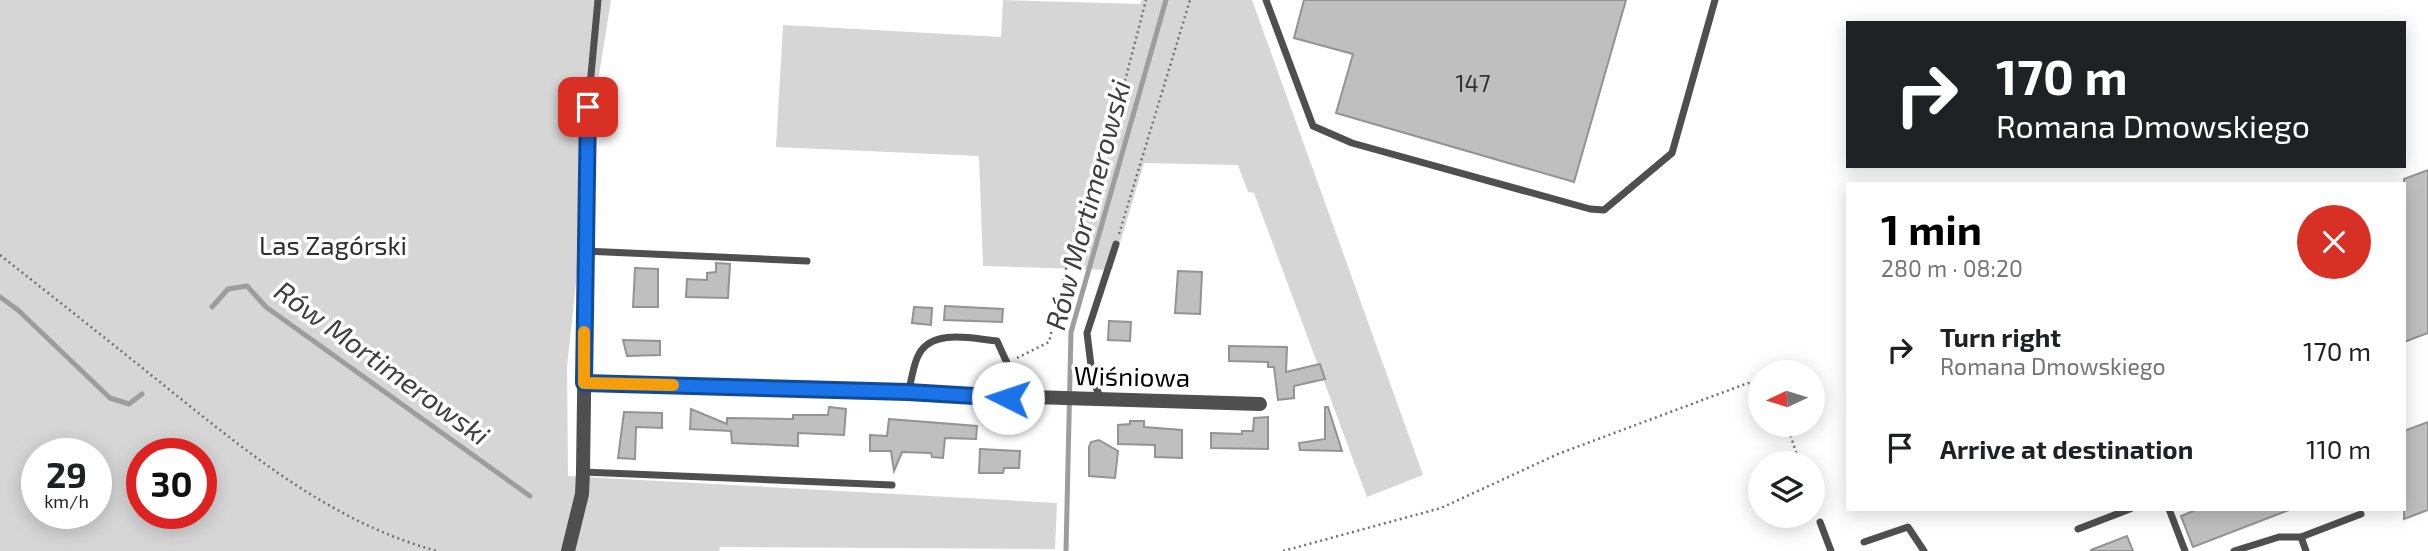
<!DOCTYPE html>
<html lang="en">
<head>
<meta charset="utf-8">
<style>
	:root { --surface:#fff; --page:#f6f6f6; --text:#202124; --muted:#757577; --accent:#000 }
	body { margin:0; font-family:"Exo 2",sans-serif; background:var(--page); color:var(--text); height:100vh; display:flex; flex-direction:column; font-size:26px; white-space:nowrap }
	* { box-sizing:border-box; margin:0 }
	p { font-size:23px; color:var(--muted) }
	.icon { flex:none; width:38px; height:38px; fill:none; stroke:currentColor; stroke-width:2; stroke-linecap:round; stroke-linejoin:round }
	.map { position:relative; flex:1; overflow:hidden }
	.details { position:absolute; left:1846px; top:182px; width:560px; height:329px; display:flex; flex-direction:column; background:var(--surface); border-radius:0px; box-shadow:0 4px 18px #0003 }
	.details>* { flex:none }
	.hud { position:absolute; left:1846px; top:21px; width:560px; height:147px; border-radius:0px; box-shadow:0 4px 18px #0003; background:#202124; color:#fff; overflow:hidden }
	.needle { width:46px; rotate:266deg }
	.tools { position:absolute; left:1748px; top:360px; display:grid; gap:14px }
	.tools a { display:grid; place-items:center; width:77px; height:77px; border-radius:50%; background:var(--surface); box-shadow:0 4px 18px #0003; font-size:35px }
	.speed { position:absolute; left:21px; top:438px; display:flex; gap:14px; font-size:35px; font-weight:700; text-align:center }
	.speed>* { display:grid; place-content:center; width:91px; height:91px; border-radius:50%; background:var(--surface); box-shadow:0 4px 18px #0003; line-height:1 }
	.speed small { font-size:18px; font-weight:400 }
	.speed .limit { border:10px solid #d22; background:#fff; color:#111 }
	.pin { position:absolute; display:grid; place-items:center; width:60px; height:60px; color:#fff; margin:-30px; border-radius:14px; box-shadow:0 4px 10px #0006 }
	.me { position:absolute; width:77px; margin:-38px; rotate:274deg; stroke-linejoin:round; filter:drop-shadow(0 0 5px #0008) }
	.turn { display:flex; align-items:center; gap:24px; height:147px; padding:0 35px; font-size:32px }
	.turn .icon { width:91px; height:91px; stroke-width:2.5 }
	.turn b { display:block; font-size:49px; line-height:60px }
	.round { display:grid; place-items:center; flex:none; width:74px; height:74px; border-radius:37px; background:var(--page) }
	.summary { display:flex; align-items:center; justify-content:space-between; height:119px; padding:0 35px }
	h1 { font-size:42px; font-weight:700; line-height:52px; color:var(--accent) }
	ul { padding:0; list-style:none }
	li { display:flex; align-items:center; gap:21px; height:98px; padding:0 35px }
	li div { flex:1 }
	li b { display:block; font-size:26px }
	li em { font-style:normal }
	.map>svg:first-child { display:block }
</style>
</head>
<body>
<div class="map">
<svg width="2428" height="551" viewBox="0 0 2428 551">
	<rect width="100%" height="100%" fill="#fff"/>
	<g fill="#d6d6d6" fill-rule="evenodd">
		<path d="M0,0h611l-15,94 -29,273 1,109 489,27 -2,46 -335,-2 -1,4h-719zM37,453h59v60h-59zM142,453h59v60h-59z"/>
		<polygon points="1003,0 1140,4 1142,0 1252,0 1423,475 1367,497 1254,193 1248,192 1238,165 1144,163 1112,270 983,266 979,156 776,147 783,25 1001,37"/>
	</g>
	<g fill="none" stroke-linecap="round" stroke-linejoin="round">
		<g stroke="#9d9d9d" stroke-width="5">
			<polyline points="0,297 18,310 110,398 129,404 142,394"/>
			<polyline points="212,307 228,289 247,286 266,307 530,496"/>
			<polyline points="1066,551 1071,332 1166,0"/>
		</g>
	</g>
	<g fill="#bfbfbf" stroke="#939393" stroke-width="2">
		<polygon points="1304,0 1626,0 1574,182 1336,113 1353,54 1294,38"/>
		<polygon points="2428,170 2428,333 2404,342 2404,179"/>
		<polygon points="716,263 730,264 728,298 686,297 687,279 707,280 707,273 716,272"/>
		<polygon points="635,268 658,269 658,307 633,307"/>
		<polygon points="1178,271 1202,272 1200,314 1175,313"/>
		<polygon points="945,306 1003,309 1002,322 944,320"/>
		<polygon points="914,307 932,308 931,325 912,323"/>
		<polygon points="1109,321 1131,322 1130,341 1108,340"/>
		<polygon points="623,340 660,341 660,355 627,356"/>
		<polygon points="1229,346 1287,347 1286,372 1320,364 1325,379 1294,386 1294,398 1278,400 1274,367 1268,367 1268,362 1229,361"/>
		<polygon points="829,407 846,409 844,435 798,433 798,446 732,443 731,431 690,429 691,409 727,424 727,418 793,419 793,415 828,415"/>
		<polygon points="1325,407 1328,407 1342,451 1300,450 1299,443 1325,439"/>
		<polygon points="624,412 662,413 662,428 636,427 635,459 618,458"/>
		<polygon points="1268,417 1268,449 1211,448 1211,433 1242,434 1242,431 1253,431 1254,418"/>
		<polygon points="889,419 977,426 976,439 945,438 943,458 932,457 931,453 902,452 894,471 891,451 870,451 870,435 887,436"/>
		<polygon points="1130,421 1144,421 1144,427 1182,430 1182,458 1155,457 1155,445 1118,444 1118,425 1130,424"/>
		<polygon points="2428,422 2428,510 2404,519 2404,431"/>
		<polygon points="1099,440 1118,451 1115,478 1089,476 1089,447 1091,442"/>
		<polygon points="980,449 1020,451 1019,468 1004,468 1003,473 979,473"/>
		<polygon points="2198,509 2289,509 2289,510 2193,547 2181,516"/>
		<polygon points="2127,536 2133,551 2091,551 2091,550"/>
	</g>
	<g fill="none" stroke-linecap="round" stroke-linejoin="round">
		<g stroke="#717171" stroke-width="2.5" stroke-dasharray="2 3.5" stroke-linecap="butt">
			<polyline points="1119,234 1190,0"/>
			<path d="M0,255c57,45 114,90 171,136 81,65 163,132 266,160"/>
			<polyline points="1017,358 1049,342 1075,230 1119,104 1146,0"/>
			<polyline points="1787,425 1800,464"/>
			<polyline points="1813,501 1816,511"/>
			<polyline points="1283,551 1441,508 1558,454 1748,383 1760,386"/>
		</g>
		<g stroke="#4f4f4f" stroke-width="7">
			<polyline points="1266,0 1313,126 1352,143 1590,209 1604,210 1672,153 1715,0"/>
			<polyline points="588,107 598,0"/>
			<polyline points="584,251 807,261"/>
			<path d="M908,392c4,-12 5,-28 11,-38 14,-26 55,-15 78,-13l10,22 1,33"/>
			<polyline points="1102,400 1093,382 1087,333 1116,244"/>
			<polyline points="583,472 892,485"/>
			<polyline points="2169,509 2185,551"/>
			<polyline points="1820,522 1831,551"/>
			<polyline points="2078,529 2130,509"/>
			<polyline points="2301,537 2306,551"/>
			<polyline points="1864,542 1908,527 1924,551"/>
			<polyline points="2234,551 2279,537 2301,537 2361,514"/>
		</g>
		<g stroke="#4f4f4f" stroke-width="14">
			<polyline points="584,383 1260,404"/>
			<polyline points="568,551 582,494 583,472 588,107"/>
		</g>
	</g>
	<g fill="none" stroke-linecap="round" stroke-linejoin="round">
		<defs>
			<polyline id="route" points="588,107 584,383 908,392 1008,398"/>
		</defs>
		<use href="#route" stroke="#114b97" stroke-width="18"/>
		<use href="#route" stroke="#1a73e8" stroke-width="12"/>
		<polyline stroke="#f59e0b" stroke-width="12" points="584,332 584,383 673,385"/>
	</g>
	<g text-anchor="middle" stroke-width="7" stroke-linejoin="round" paint-order="stroke">
		<g font-size="23" fill="#303030">
			<text x="1473" y="92">147</text>
		</g>
		<g font-size="26" fill="#2d2d2d" stroke="#fff">
			<text x="333" y="255">Las Zagórski</text>
		</g>
		<g font-size="26" fill="#000" stroke="#fff">
			<text transform="translate(1132 377) rotate(1)" y="9">Wiśniowa</text>
		</g>
		<g font-size="28" font-style="italic" fill="#3e3e3e" stroke="#fff">
			<text transform="translate(1088 205) rotate(-75)" y="10">Rów Mortimerowski</text>
			<text transform="translate(382 363) rotate(36)" y="10">Rów Mortimerowski</text>
		</g>
	</g>
</svg>
<div class="tools">
<a><svg class="needle" viewBox="-14 -14 28 28"><path d="M0-13l5 13h-10z" fill="#e53935"/><path d="M0 13l5-13h-10z" fill="#757577"/></svg></a>
<a><svg class="icon" aria-label="layers" viewBox="0 0 24 24"><path d="M12 4l9 5-9 5-9-5zM3 14l9 5 9-5"/></svg></a>
</div>
<div class="speed"><div>29<small>km/h</small></div><div class="limit">30</div></div>
<div class="pin" style="left:588px;top:107px;background:#d93025"><svg class="icon" aria-label="arrive" viewBox="0 0 24 24"><path d="M6 21V4h12l-3 4 3 4H6"/></svg></div>
<svg class="me" style="left:1008px;top:398px" viewBox="-20 -20 40 40"><circle r="19" fill="#fff"/><path d="M0-13L10 11 0 6-10 11z" fill="#1a73e8"/></svg>
<div class="hud">
<div class="turn"><svg class="icon" aria-label="right" viewBox="0 0 24 24"><path d="M7 20v-9h11M14 6l5 5-5 5"/></svg><div><b>170 m</b>Romana Dmowskiego</div></div>
</div>
<section class="details">
<div class="summary"><div><h1>1 min</h1><p>280 m · 08:20</p></div><a class="round" style="background:#d93025;color:#fff"><svg class="icon" aria-label="close" viewBox="0 0 24 24"><path d="M6 6l12 12M18 6L6 18"/></svg></a></div>
<ul>
<li><svg class="icon" aria-label="right" viewBox="0 0 24 24"><path d="M7 20v-9h11M14 6l5 5-5 5"/></svg><div><b>Turn right</b><p>Romana Dmowskiego</p></div><em>170 m</em></li>
<li><svg class="icon" aria-label="arrive" viewBox="0 0 24 24"><path d="M6 21V4h12l-3 4 3 4H6"/></svg><div><b>Arrive at destination</b></div><em>110 m</em></li>
</ul>
</section>
</div>
</body>
</html>
